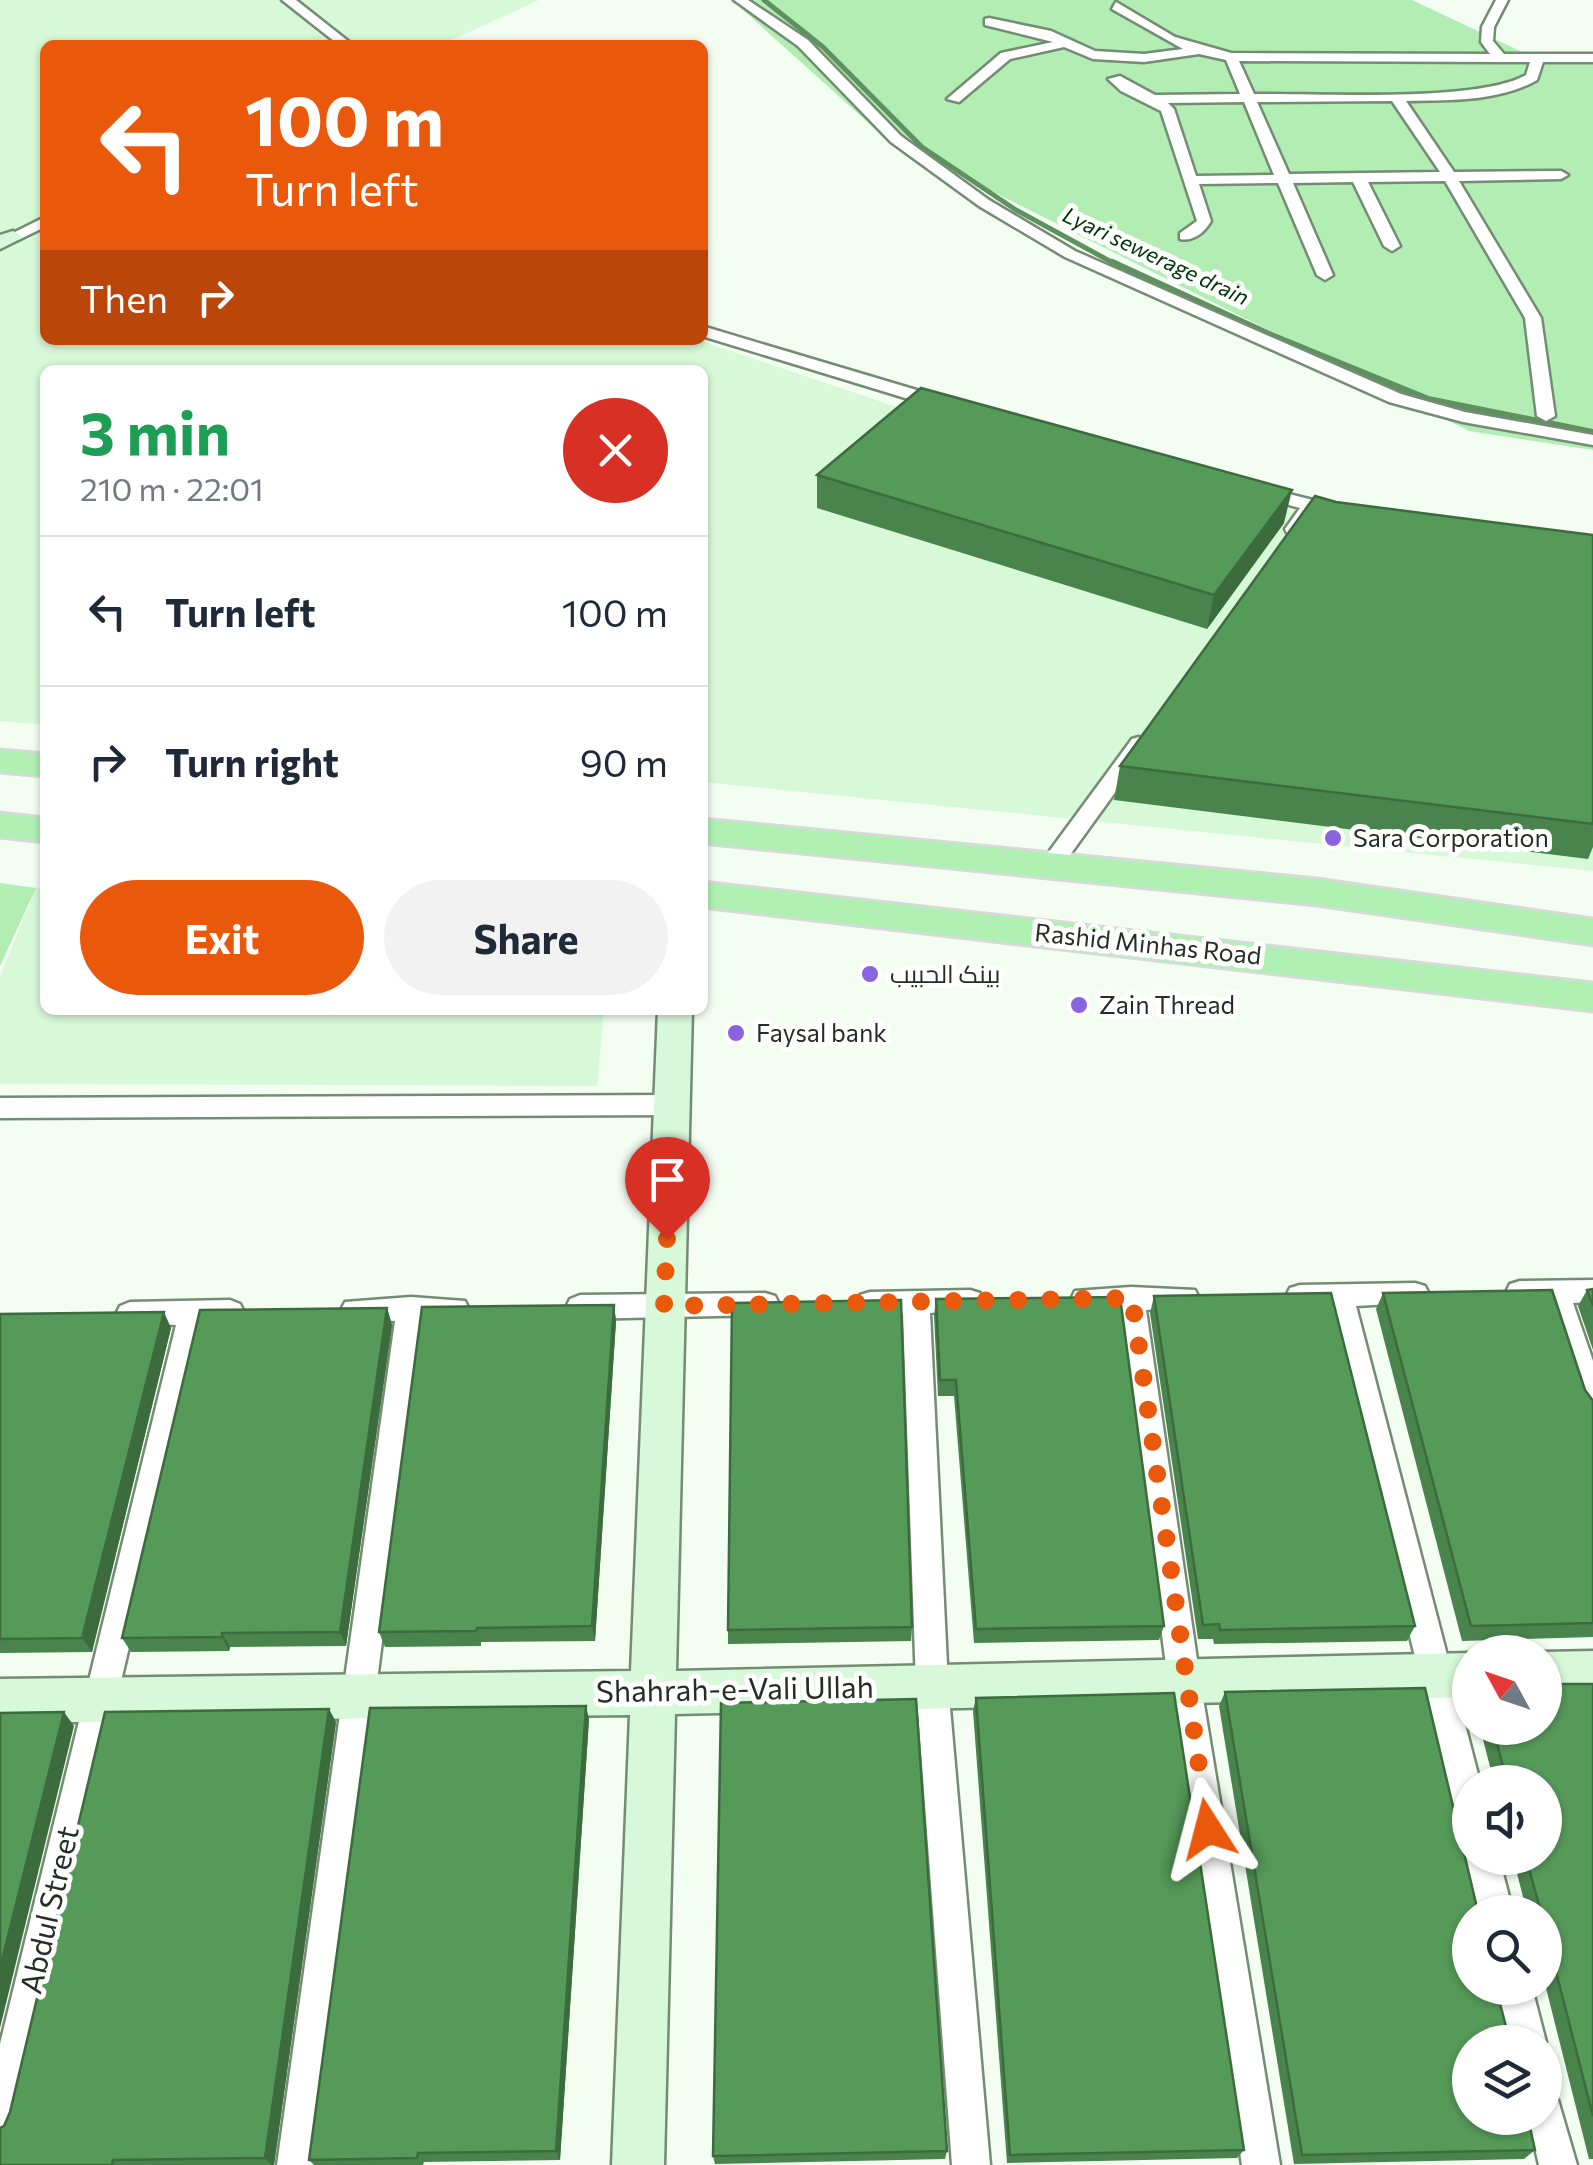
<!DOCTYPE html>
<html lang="en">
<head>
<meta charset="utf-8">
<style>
	:root { --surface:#fff; --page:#f2f2f3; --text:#1f2937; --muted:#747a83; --line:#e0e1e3; --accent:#ea580c }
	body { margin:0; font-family:Commissioner,Cairo,sans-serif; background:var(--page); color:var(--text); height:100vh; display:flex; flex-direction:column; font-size:38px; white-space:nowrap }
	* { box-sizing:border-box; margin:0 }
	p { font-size:32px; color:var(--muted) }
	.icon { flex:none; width:55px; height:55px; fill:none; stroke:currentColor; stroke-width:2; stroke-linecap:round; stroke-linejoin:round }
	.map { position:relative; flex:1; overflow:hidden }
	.drawer { position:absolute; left:40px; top:365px; width:668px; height:650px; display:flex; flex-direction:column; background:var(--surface); border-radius:15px; box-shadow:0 2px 8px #0004 }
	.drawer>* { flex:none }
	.hud { position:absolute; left:40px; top:40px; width:668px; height:305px; border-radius:15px; box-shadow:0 2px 8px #0004; background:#ea580c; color:#fff; overflow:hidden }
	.needle { width:65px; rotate:310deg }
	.fabs { position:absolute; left:1452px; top:1635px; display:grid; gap:20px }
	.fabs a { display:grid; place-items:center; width:110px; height:110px; border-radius:50%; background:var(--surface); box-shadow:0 2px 8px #0004; font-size:50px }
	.pin { position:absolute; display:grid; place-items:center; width:85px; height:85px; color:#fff; margin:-102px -42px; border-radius:50% 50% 50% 0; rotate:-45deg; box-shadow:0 0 10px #0007 }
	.pin .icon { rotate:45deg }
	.me { position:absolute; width:110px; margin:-55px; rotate:351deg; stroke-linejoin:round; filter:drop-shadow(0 0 8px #0008) }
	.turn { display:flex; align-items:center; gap:35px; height:210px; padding:0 40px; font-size:45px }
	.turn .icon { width:130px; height:130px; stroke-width:2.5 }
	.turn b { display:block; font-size:70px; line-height:85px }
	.then { display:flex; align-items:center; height:95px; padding:0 40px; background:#0003; gap:20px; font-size:38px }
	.round { display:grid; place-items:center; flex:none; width:105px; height:105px; border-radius:52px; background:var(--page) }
	.head { display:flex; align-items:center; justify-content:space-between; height:170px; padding:0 40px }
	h1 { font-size:60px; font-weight:700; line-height:75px; color:#1e9e55 }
	.button { display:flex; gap:20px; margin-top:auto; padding:20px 40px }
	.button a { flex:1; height:115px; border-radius:60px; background:var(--accent); color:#fff; font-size:40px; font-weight:700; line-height:115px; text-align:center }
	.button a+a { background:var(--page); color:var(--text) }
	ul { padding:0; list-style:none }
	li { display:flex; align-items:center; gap:30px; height:150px; padding:0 40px; border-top:2px solid var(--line) }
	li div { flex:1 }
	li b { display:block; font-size:38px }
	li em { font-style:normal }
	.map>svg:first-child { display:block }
</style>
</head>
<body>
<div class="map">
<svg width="1593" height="2165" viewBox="0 0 1593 2165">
	<rect width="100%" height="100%" fill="#f3fdf2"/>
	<g fill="#d8f9d8">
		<polygon points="0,0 539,0 441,45 45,45 45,340 698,340 897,407 1242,502 1593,559 1593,871 703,782 702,370 45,370 45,725 0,721"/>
		<polygon points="36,888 45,888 45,1010 604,1010 597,1086 0,1084 0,976"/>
	</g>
	<g fill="#b2eeb3">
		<polygon points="732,0 1412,0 1537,59 1593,59 1593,450 1469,431 884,137"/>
		<polygon points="0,883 36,888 0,966"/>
	</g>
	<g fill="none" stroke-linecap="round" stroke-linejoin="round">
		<polyline stroke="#5e9160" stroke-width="5" points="764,0 823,47 922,147 1016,210 1117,265"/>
		<polyline stroke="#5e9160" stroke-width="8" points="1112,263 1271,336 1428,400 1593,433"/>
		<defs>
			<g id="street">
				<polygon points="282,0 296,0 353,45 339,45"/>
				<polygon points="734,0 748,0 808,40 901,136 989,200 1075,251 1401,394 1465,412 1593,435 1593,445 1463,422 1389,402 1065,257 979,206 891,142 798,46"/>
				<path d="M1496,0h12l-14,27 -1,14 11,13h89v8h-50l-6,18c-38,22 -89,20 -131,21l48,71 107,-1 7,4 -7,4 -102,2 82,137 14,98 -9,5 -9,-5 -12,-98 -80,-137 -77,1 32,64 -8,5 -8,-5 -31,-64 -60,1 40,92 -8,5 -8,-5 -39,-92 -79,1 12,37c-6,11 -18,21 -31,18v-6l17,-12 -36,-110 -40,-20 -13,-12 12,-3 35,19 85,-1 -14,-34 -27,-6 -55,8 -51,-3 -29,-12 -54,12 -51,43 -12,-3 54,-46 52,-11 -68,-17v-6l4,-1 62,13 44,20 49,3 39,-5 -71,-40 4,-7 59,35 56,16 259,1 -9,-12 1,-15zM1239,61l262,1h29l-4,13c-48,28 -210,18 -272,19zM1392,101l48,71 -151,2 -32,-72zM1244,102l30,73 -78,1 -22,-67 -6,-6z"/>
				<polygon points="45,217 45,227 18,240 5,237"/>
				<polygon points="702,326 950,400 953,404 938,408 702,336"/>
				<polygon points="1257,486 1317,501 1320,505 1301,533 1287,533 1285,529 1300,508 1251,495 1248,491"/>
				<polygon points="1139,737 1150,744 1059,870 1043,870 1040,865 1043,860 1132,739"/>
				<polygon points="672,1095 681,1098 685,1105 681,1112 672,1115 0,1118 0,1098"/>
				<polygon points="1593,1280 1593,1302 1573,1303 1593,1361 1593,1416 1583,1413 1579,1404 1546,1303 1510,1300 1506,1292 1510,1284 1520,1281"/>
				<polygon points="1415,1283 1425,1286 1429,1294 1425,1302 1356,1306 1480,1782 1470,1782 1470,1826 1458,1821 1453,1809 1328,1307 1290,1304 1286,1296 1290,1288 1300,1285"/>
				<polygon points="1131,1287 1195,1290 1199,1298 1195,1306 1146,1310 1200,1680 1280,2165 1242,2165 1168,1680 1119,1310 1075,1307 1071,1299 1075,1291"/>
				<polygon points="970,1290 980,1293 984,1301 980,1309 930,1313 948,1685 990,2165 952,2165 916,1685 903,1314 860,1311 856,1303 860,1295 870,1292"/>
				<polygon points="765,1293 775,1296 779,1304 775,1312 765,1315 580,1319 570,1315 566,1307 570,1299 580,1295"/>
				<polygon points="411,1297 465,1301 469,1309 465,1317 423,1321 315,2165 277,2165 395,1321 345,1318 341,1310 345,1302"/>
				<polygon points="230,1300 240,1304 244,1312 240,1320 204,1324 19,2120 13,2133 0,2139 0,2044 176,1325 120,1322 116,1314 120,1306 130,1302"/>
				<polygon points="1470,1846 1470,1858 1499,1858 1513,1912 1479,1912 1465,1858"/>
				<polygon points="1496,1988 1532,1988 1546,2042 1545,2045 1510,2042"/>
				<polygon points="1545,2094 1558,2100 1577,2165 1539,2165 1528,2118 1545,2118"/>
			</g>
			<g id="secondary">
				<polygon points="13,231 24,237 0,249 0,235"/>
				<polygon points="658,1010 692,1010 676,1671 1470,1653 1470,1697 675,1714 664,2165 612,2165 630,1715 0,1723 0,1679 631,1671"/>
				<polygon points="1593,1651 1593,1695 1545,1695 1542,1652"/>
			</g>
			<g id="primary">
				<polygon points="0,750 45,754 45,776 0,772"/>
				<polygon points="0,813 45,818 45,842 0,837"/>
				<polygon points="702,819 1317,879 1593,919 1593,945 1317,905 702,843"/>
				<polygon points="702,882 1593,983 1593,1011 702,907"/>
			</g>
		</defs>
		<use href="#street" stroke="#748c73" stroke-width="5"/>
		<use href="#secondary" stroke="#748c73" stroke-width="5"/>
		<use href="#primary" stroke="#d8d9d8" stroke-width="5"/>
		<use href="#street" fill="#fff" fill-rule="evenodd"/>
		<use href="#secondary" fill="#d7f8d9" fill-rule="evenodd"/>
		<use href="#primary" fill="#b0f1b3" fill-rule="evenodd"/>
	</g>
	<g fill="#4a844d">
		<polygon points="817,475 1284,523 1207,629 817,508"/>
		<polygon points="1336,502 1593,535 1593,847 1588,859 1114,800 1120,766"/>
		<polygon points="1593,1289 1593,1350 1578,1306 1587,1290"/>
		<polygon points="1383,1293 1593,1401 1593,1637 1462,1641 1376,1309"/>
		<polygon points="1154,1296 1415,1626 1407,1641 1214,1644 1213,1639 1198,1639 1150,1313"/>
		<polygon points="936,1299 1164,1626 1159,1640 974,1643 954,1396 938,1396 934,1316"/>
		<polygon points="614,1305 616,1321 595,1641 481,1642 481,1646 385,1647 379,1632"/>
		<polygon points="387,1308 392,1325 346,1646 230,1647 229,1651 131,1652 122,1638"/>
		<polygon points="0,1314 171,1328 92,1652 0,1653"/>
		<polygon points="912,1627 911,1641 728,1644 728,1630"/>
		<polygon points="1593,1684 1593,2159 1589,2159 1545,1984 1545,1912 1527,1912 1513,1858 1545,1858 1545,1782 1494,1782 1480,1728 1545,1728"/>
		<polygon points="1225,1692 1535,2150 1524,2159 1294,2164 1219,1706"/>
		<polygon points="976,1698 1244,2150 1237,2158 1007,2163 973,1711"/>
		<polygon points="589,1719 560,2160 424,2162 423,2165 314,2165 309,2160"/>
		<polygon points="336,1722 274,2165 0,2165 4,2126"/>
		<polygon points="947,2151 945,2159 715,2164 713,2156"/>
	</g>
	<g fill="#3c6c3e">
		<polygon points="1292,490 1284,523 1207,629 1214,595"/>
		<polygon points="614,1305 616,1321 595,1641 592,1626"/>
		<polygon points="387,1308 392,1325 346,1646 340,1632"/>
		<polygon points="164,1312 171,1328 92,1652 82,1638"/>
		<polygon points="222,1633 230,1647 229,1651 222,1637"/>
		<polygon points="586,1706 589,1719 560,2160 556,2151"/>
		<polygon points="329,1709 336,1722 274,2165 272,2165 265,2158"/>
		<polygon points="64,1712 74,1726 0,2028 0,1968"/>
	</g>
	<g fill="#569a59" stroke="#3c6c3e" stroke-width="2.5">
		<polygon points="921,388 1292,490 1214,595 817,475"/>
		<polygon points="1315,496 1336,502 1593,535 1593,824 1120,766"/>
		<polygon points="1593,1289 1593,1306 1587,1290"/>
		<polygon points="1552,1290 1585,1390 1593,1401 1593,1623 1471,1626 1383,1293"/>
		<polygon points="1331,1293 1415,1626 1220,1630 1219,1624 1203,1625 1154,1296"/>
		<polygon points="1120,1297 1164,1626 976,1629 956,1380 940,1380 936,1299"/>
		<polygon points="901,1300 912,1627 728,1630 732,1303"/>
		<polygon points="614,1305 592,1626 477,1628 476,1631 379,1632 422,1307"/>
		<polygon points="387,1308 340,1632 222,1633 222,1637 122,1638 200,1310"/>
		<polygon points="164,1312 82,1638 0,1639 0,1314"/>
		<polygon points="1545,1684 1593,1684 1593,2116 1545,1929 1545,1912 1541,1912 1526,1858 1545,1858 1545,1782 1507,1782 1493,1728 1545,1728"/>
		<polygon points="1425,1688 1478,1912 1470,1912 1470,1988 1496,1988 1510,2042 1470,2042 1470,2118 1528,2118 1535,2150 1302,2155 1225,1692"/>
		<polygon points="1174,1693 1244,2150 1010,2155 976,1698"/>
		<polygon points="916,1699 947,2151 713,2156 721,1703"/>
		<polygon points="586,1706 556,2151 418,2153 417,2158 309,2160 370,1708"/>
		<polygon points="329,1709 265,2158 113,2160 112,2165 0,2165 0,2128 4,2126 10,2112 105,1712"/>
		<polygon points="64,1712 0,1968 0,1713"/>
	</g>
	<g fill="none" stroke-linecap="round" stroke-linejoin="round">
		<polyline stroke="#ea580c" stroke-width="18" stroke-dasharray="0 32.4" points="667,1239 664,1306 1132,1298 1208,1829"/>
	</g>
	<g fill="#8a63de" stroke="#fff" stroke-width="4">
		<circle cx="1333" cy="838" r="10"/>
		<circle cx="870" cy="974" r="10"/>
		<circle cx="1079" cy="1005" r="10"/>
		<circle cx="736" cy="1033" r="10"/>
	</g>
	<g text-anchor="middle" stroke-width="10" stroke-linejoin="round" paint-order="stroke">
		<g font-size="22" font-style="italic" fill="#013508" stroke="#fff">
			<text transform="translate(1156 256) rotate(25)" y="8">Lyari sewerage drain</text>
		</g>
		<g font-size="25" fill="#242e24" stroke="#fff" text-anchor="start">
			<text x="1353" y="847">Sara Corporation</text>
			<text x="890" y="983">بينک الحبيب</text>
			<text x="1099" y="1014">Zain Thread</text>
			<text x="756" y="1042">Faysal bank</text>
		</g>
		<g font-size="25" fill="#242e24" stroke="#fff">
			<text transform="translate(1148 944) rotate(6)" y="9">Rashid Minhas Road</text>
		</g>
		<g font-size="30" fill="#242e24" stroke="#fff">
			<text transform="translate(735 1690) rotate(-1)" y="10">Shahrah-e-Vali Ullah</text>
			<text transform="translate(50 1910) rotate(-77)" y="10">Abdul Street</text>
		</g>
	</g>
</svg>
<div class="fabs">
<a><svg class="needle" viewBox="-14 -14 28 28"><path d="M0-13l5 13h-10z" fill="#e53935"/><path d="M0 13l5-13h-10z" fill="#747a83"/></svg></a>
<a><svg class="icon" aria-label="sound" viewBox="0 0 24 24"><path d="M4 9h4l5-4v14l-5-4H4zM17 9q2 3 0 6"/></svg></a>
<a><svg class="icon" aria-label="search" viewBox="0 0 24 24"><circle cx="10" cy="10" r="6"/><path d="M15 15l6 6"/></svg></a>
<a><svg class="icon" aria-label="layers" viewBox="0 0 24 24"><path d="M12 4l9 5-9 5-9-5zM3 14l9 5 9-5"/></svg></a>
</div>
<div class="pin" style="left:667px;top:1239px;background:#d93025"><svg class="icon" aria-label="arrive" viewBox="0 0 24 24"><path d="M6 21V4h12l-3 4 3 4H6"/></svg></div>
<svg class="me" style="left:1208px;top:1829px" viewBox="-20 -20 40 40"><path d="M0-17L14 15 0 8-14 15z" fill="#ea580c" stroke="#fff" stroke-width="4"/></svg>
<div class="hud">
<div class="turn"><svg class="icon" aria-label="left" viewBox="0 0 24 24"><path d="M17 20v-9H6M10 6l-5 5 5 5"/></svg><div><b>100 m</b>Turn left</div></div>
<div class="then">Then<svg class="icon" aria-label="right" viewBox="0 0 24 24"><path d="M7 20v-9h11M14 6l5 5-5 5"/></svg></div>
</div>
<section class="drawer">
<div class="head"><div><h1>3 min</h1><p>210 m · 22:01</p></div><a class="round" style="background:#d93025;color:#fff"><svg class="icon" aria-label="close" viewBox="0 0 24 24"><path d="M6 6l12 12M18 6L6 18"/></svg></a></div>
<ul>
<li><svg class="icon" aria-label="left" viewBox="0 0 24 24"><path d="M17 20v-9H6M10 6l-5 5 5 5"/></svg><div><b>Turn left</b></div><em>100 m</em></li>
<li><svg class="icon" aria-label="right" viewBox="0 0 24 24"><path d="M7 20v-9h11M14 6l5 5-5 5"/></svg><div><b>Turn right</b></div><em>90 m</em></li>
</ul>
<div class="button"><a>Exit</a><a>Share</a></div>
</section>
</div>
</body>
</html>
